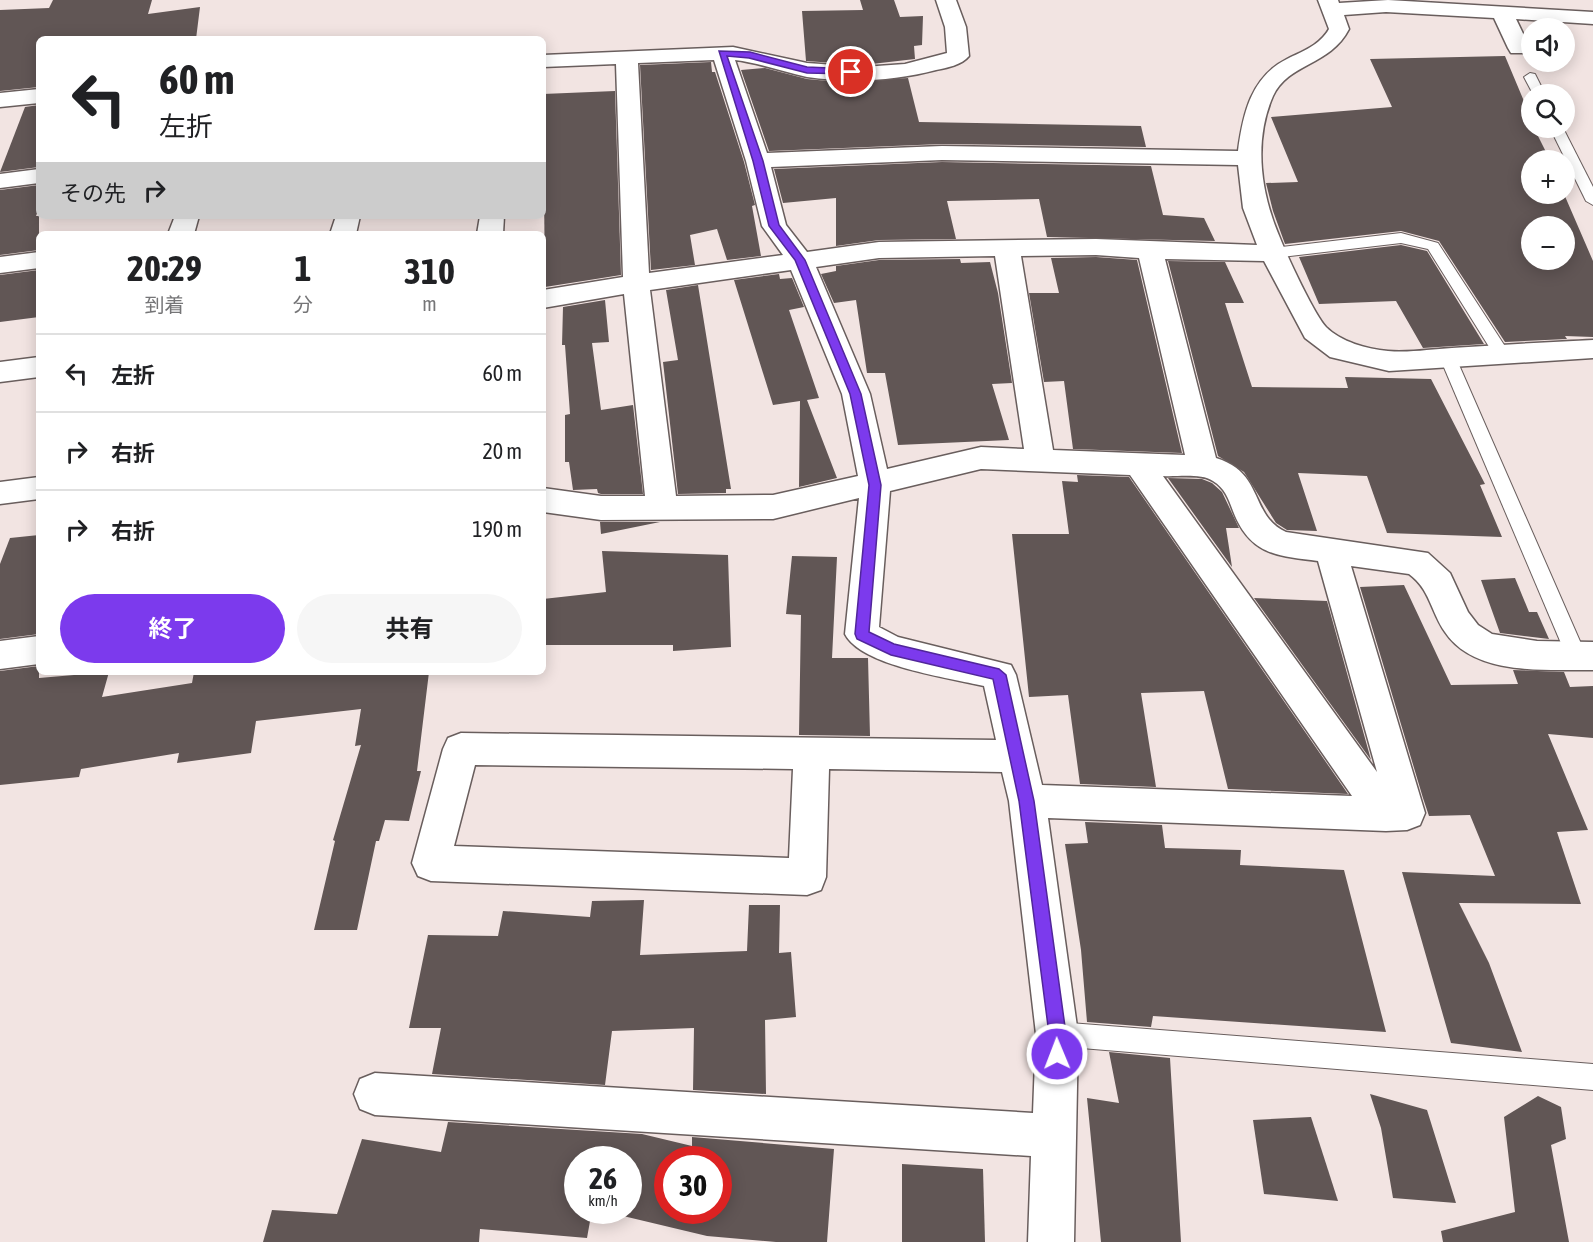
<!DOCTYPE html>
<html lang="ja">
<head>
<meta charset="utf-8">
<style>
	:root { --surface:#fff; --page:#f6f6f6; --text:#202124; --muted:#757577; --line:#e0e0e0; --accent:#7c3aed }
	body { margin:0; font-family:"Asap Condensed","Noto Sans JP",sans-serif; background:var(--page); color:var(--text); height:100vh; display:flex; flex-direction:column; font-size:22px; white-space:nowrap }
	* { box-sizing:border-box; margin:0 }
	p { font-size:20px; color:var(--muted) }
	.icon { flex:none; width:33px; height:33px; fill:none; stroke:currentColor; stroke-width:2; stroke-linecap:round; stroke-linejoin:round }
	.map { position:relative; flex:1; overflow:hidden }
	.details { position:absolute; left:36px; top:231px; width:510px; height:444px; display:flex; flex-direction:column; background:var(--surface); border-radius:9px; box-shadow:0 3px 15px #0003 }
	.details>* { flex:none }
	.top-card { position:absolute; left:36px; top:36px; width:510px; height:183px; border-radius:9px; box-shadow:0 3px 15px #0003; background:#fff; color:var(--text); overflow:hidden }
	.buttons { position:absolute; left:1521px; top:18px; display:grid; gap:12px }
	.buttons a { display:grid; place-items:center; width:54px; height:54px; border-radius:50%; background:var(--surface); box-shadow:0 3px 15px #0003; font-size:30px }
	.speed { position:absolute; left:564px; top:1146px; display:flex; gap:12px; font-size:30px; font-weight:700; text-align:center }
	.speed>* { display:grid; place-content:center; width:78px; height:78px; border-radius:50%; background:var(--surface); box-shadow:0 3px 15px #0003; line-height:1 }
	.speed small { font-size:15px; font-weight:400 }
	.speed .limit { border:9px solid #d22; background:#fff; color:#111 }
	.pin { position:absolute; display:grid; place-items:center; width:51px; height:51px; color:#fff; margin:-26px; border:3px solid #fff; border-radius:50%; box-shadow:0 2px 6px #0007 }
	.me { position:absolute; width:66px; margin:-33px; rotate:359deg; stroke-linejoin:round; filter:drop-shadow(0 0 4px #0008) }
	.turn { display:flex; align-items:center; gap:21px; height:126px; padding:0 24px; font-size:27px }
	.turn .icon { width:78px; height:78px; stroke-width:2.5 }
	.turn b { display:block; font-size:42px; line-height:51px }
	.then { display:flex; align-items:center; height:57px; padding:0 24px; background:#0003; gap:12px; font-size:22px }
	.eta { display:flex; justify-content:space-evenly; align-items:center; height:102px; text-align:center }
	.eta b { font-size:36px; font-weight:700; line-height:42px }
	.primary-button { display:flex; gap:12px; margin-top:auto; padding:12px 24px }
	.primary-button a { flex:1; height:69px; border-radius:36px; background:var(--accent); color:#fff; font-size:24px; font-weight:700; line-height:69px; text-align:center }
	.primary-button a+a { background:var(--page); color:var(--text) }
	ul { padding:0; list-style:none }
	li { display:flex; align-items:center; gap:18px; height:78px; padding:0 24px; border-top:2px solid var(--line) }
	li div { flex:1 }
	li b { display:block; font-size:22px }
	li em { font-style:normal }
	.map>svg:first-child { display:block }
</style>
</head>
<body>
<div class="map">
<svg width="1593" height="1242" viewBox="0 0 1593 1242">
	<rect width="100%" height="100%" fill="#f2e4e2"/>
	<g fill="#615655" fill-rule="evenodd">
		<polygon points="53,0 152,0 148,14 200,7 196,39 39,39 39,87 0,91 0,10 49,8"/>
		<polygon points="860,0 894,0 900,17 923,16 922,45 914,46 915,59 863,65 806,61 802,11 863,10"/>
		<path d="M1505,56l24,57h-2l5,15h2l16,32h-18v34h32l29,67v76l-28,-1 2,3 -62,3 -66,-101 -38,-10 -116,13 -12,-33 -7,-28 32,-1 -27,-65 121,-10 -22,-48zM1532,226h32v34h-32z"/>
		<polygon points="711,62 712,72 715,72 744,162 755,205 752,206 761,256 727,260 717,229 690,235 695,265 651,270 640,65"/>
		<polygon points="765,68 807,79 839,82 908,78 919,122 1141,126 1146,147 942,144 769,151 741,70"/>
		<polygon points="615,91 621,275 545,287 543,94"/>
		<polygon points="39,105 39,167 0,172 25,107"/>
		<polygon points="942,162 1151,166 1163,215 1204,218 1215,241 1047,237 1039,199 947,201 956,239 879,240 836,246 836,198 783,203 774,169"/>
		<polygon points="39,185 39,208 36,216 39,216 39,250 0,255 0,190"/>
		<polygon points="1401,245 1427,251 1484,344 1423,348 1396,301 1319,304 1299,257"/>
		<polygon points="1096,257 1137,260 1182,453 1073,449 1064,381 1044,382 1029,293 1059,293 1051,258"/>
		<polygon points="960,259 961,263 990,262 998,293 1012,383 992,384 1009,440 898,445 885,373 867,373 856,300 834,303 821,274 836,271 836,266 879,260"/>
		<polygon points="1168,261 1225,262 1244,303 1225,303 1252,387 1348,388 1345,377 1431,379 1485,484 1480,485 1502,537 1387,533 1367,476 1298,473 1317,531 1287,530 1276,523 1244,472 1218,456"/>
		<polygon points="39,270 39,317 0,322 0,275"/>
		<polygon points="779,274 780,279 792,278 804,307 789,310 819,398 807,400 837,478 799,487 800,401 773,405 734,280"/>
		<polygon points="698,285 731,489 726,489 726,493 678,494 663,362 678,360 666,290"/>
		<polygon points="605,300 609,342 592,343 601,410 633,405 643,494 601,494 598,493 597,489 573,490 569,462 565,462 565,415 570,414 565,345 562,345 563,307"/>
		<polygon points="1077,475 1129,477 1348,794 1228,789 1204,691 1141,693 1156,787 1080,784 1068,695 1029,697 1012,534 1069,534 1062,481 1078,482"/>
		<polygon points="1168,478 1202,479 1212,483 1222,492 1239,528 1226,528 1232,567"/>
		<polygon points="600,522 660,522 601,534"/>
		<polygon points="39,535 39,634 0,639 0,564 10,538"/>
		<polygon points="602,551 728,555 731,647 673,651 673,645 543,645 543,599 606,592"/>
		<polygon points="792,556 837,557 832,658 868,658 870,736 799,735 801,615 786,614"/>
		<polygon points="1515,578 1529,612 1537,612 1549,639 1500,633 1481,580"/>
		<polygon points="1404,585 1451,685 1518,684 1513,670 1564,672 1570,687 1593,686 1593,738 1548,734 1588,830 1557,832 1581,904 1459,903 1489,963 1522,1052 1451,1043 1402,872 1495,876 1470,815 1429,816 1423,798 1360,587"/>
		<polygon points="1254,598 1327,601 1371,760"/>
		<polygon points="39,666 39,678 109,672 102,697 192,683 194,672 429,672 417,771 421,771 409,821 385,820 379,841 376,841 357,930 314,930 335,841 333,840 361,745 355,746 361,709 256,721 251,753 177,763 179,753 81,769 79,777 0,785 0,671"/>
		<polygon points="1085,822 1162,825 1165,848 1241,850 1240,865 1344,870 1386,1032 1153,1016 1151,1027 1087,1022 1081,950 1065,844 1088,843"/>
		<polygon points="644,900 640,955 747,951 749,905 780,905 779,953 791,952 796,1017 765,1020 766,1094 693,1090 694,1028 612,1031 605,1085 432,1074 441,1028 409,1028 428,935 498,936 503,911 590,917 592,901"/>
		<polygon points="1109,1052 1170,1058 1181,1242 1101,1242 1087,1098 1119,1103"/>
		<polygon points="1370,1094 1427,1110 1456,1203 1393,1198 1381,1128"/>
		<polygon points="1538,1096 1561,1107 1566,1139 1551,1145 1569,1242 1443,1242 1441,1231 1515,1212 1504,1117"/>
		<polygon points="1311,1117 1338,1201 1264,1194 1253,1120"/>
		<path d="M448,1122l194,12 50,12v-9l142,12 -7,93h-51l-69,-6 -109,-26h30v-50h-50v50h14l-5,28 -107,-9 -1,13h-216l9,-32 65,4 25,-75 79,13zM668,1160h50v50h-50z"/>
		<polygon points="902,1164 983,1169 985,1242 902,1242"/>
	</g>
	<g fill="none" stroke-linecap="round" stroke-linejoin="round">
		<defs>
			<g id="service">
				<polygon points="1530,73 1535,74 1545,94 1533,94 1524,77"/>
				<polygon points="1550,128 1563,128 1593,187 1593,205 1586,201"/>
				<polygon points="1401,233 1438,243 1510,354 1508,358 1496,358 1428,249 1401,243 1273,258 1265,253 1273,248"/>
				<polygon points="1448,352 1456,358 1586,655 1583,661 1576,663 1569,661 1566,655 1440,358"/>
				<polygon points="1057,1022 1593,1064 1593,1090 1057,1046 1048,1043 1045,1034 1048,1025"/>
			</g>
			<g id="minor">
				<path d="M936,0h20l10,27 3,29c-7,9 -23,12 -33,14 -41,11 -87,13 -129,7 -24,-5 -47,-14 -72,-17l32,93 175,-7 296,5c5,-37 13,-74 49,-92 16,-8 33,-14 42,-30l-11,-29h20l1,3 49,-3 205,12v12l-77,-5 14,29 -3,5h-16l-3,-5 -14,-30 -108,-6 -42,3 5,14c-19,37 -61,34 -76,67 -20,46 -12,98 7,142 7,18 34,76 46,89 15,15 41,22 62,24 21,2 44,-2 64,-3 47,-3 94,-6 141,-8v18l-204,13 -59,-14 -25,-19 -41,-77 -99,-2 51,199c49,15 33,57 70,74l142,21 22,20 18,39 10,13 14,9 45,7 56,1v28c-46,-1 -118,7 -148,-38 -14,-20 -15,-43 -36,-58l-58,-8 74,247 -5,12 -13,5 -21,1 -338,-13 30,216 -4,208h-46l3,-86 -656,-41 -15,-6 -6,-15 6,-15 15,-6 658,40 3,-79 -27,-233 -7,-29 -173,-3 -3,108 -5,13 -14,5 -376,-14 -13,-5 -6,-13 31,-114 5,-11 13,-5 535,7 -12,-54c-34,-8 -123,-20 -139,-52l14,-136 -86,21 -172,1 -58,-8v-24l58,8h44l-21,-202 -81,14v-18l80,-13 -7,-213 -73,3v-12l190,-8 74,16 56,4 42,-3 42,-11 -2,-26zM714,60l32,101 16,65 21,29 -134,18 -11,-210zM942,160l296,5 5,43 14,37 -161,-6 -217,3 -72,10 -21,-27 -15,-58zM1096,255l43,3 46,197 -132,-5 -32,-194zM995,256l29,193 -43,-2 -94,22 -17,-75 -54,-127 63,-9zM791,270l51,124 16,82 -85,19 -97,1 -26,-206zM981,469l149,6 222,321 -310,-11 -26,-110 -5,-10 -113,-28 -19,-10 11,-136zM1163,476c14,1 38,-3 50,5 12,7 16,19 20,30 17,44 44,45 85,50l59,211zM475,765l318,4 -4,89 -335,-12z"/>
				<polygon points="39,89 39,103 0,107 0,93"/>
				<polygon points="39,169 39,183 0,188 0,174"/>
				<polygon points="175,216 199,216 194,234 168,234"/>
				<polygon points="336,216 360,216 356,234 330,234"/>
				<polygon points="480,216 504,216 503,234 477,234"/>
				<polygon points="39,252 39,268 0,273 0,257"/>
				<polygon points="39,357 39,377 0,382 0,362"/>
				<polygon points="39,477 39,499 0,504 0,482"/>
				<polygon points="39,636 39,664 0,669 0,641"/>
			</g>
		</defs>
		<use href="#service" stroke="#695e5d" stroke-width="2"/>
		<use href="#minor" stroke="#695e5d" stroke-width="3"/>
		<use href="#service" fill="#fff" fill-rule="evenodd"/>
		<use href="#minor" fill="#fff" fill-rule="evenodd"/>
	</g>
	<polygon fill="#7c3aed" stroke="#51269a" stroke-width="1.5" points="719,51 750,52 807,67 851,69 855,72 851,74 807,73 749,58 727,56 763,161 779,225 805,260 861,394 881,485 869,632 894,644 999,669 1006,675 1034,801 1066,1034 1063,1060 1057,1063 1051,1060 1048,1054 1049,1034 1019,801 993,679 891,655 857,639 855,634 869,485 850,394 795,260 769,226 753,161"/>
</svg>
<div class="buttons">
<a><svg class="icon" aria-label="sound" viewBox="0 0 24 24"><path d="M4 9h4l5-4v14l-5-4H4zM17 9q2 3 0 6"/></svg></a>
<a><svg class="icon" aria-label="search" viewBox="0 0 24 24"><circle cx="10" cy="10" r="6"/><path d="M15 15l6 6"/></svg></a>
<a>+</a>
<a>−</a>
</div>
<div class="speed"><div>26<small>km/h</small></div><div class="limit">30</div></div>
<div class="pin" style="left:851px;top:72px;background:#d93025"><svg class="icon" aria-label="arrive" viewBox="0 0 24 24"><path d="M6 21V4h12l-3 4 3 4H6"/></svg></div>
<svg class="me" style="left:1057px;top:1054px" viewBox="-20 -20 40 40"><circle r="17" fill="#7c3aed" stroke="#fff" stroke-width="3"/><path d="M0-11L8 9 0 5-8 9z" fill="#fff"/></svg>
<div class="top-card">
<div class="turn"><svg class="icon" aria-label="left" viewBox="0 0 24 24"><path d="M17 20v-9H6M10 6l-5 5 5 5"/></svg><div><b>60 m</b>左折</div></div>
<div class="then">その先<svg class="icon" aria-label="right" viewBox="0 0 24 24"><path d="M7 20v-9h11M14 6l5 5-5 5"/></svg></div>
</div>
<section class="details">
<div class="eta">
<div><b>20:29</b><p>到着</p></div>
<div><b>1</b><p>分</p></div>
<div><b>310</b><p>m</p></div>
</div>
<ul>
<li><svg class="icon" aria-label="left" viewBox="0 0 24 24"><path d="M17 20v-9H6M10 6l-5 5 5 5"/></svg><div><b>左折</b></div><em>60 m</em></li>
<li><svg class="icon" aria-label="right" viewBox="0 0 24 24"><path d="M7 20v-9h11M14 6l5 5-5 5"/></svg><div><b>右折</b></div><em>20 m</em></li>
<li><svg class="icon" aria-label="right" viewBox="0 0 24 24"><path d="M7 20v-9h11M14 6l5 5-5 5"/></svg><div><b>右折</b></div><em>190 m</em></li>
</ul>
<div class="primary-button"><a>終了</a><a>共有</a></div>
</section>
</div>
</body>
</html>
